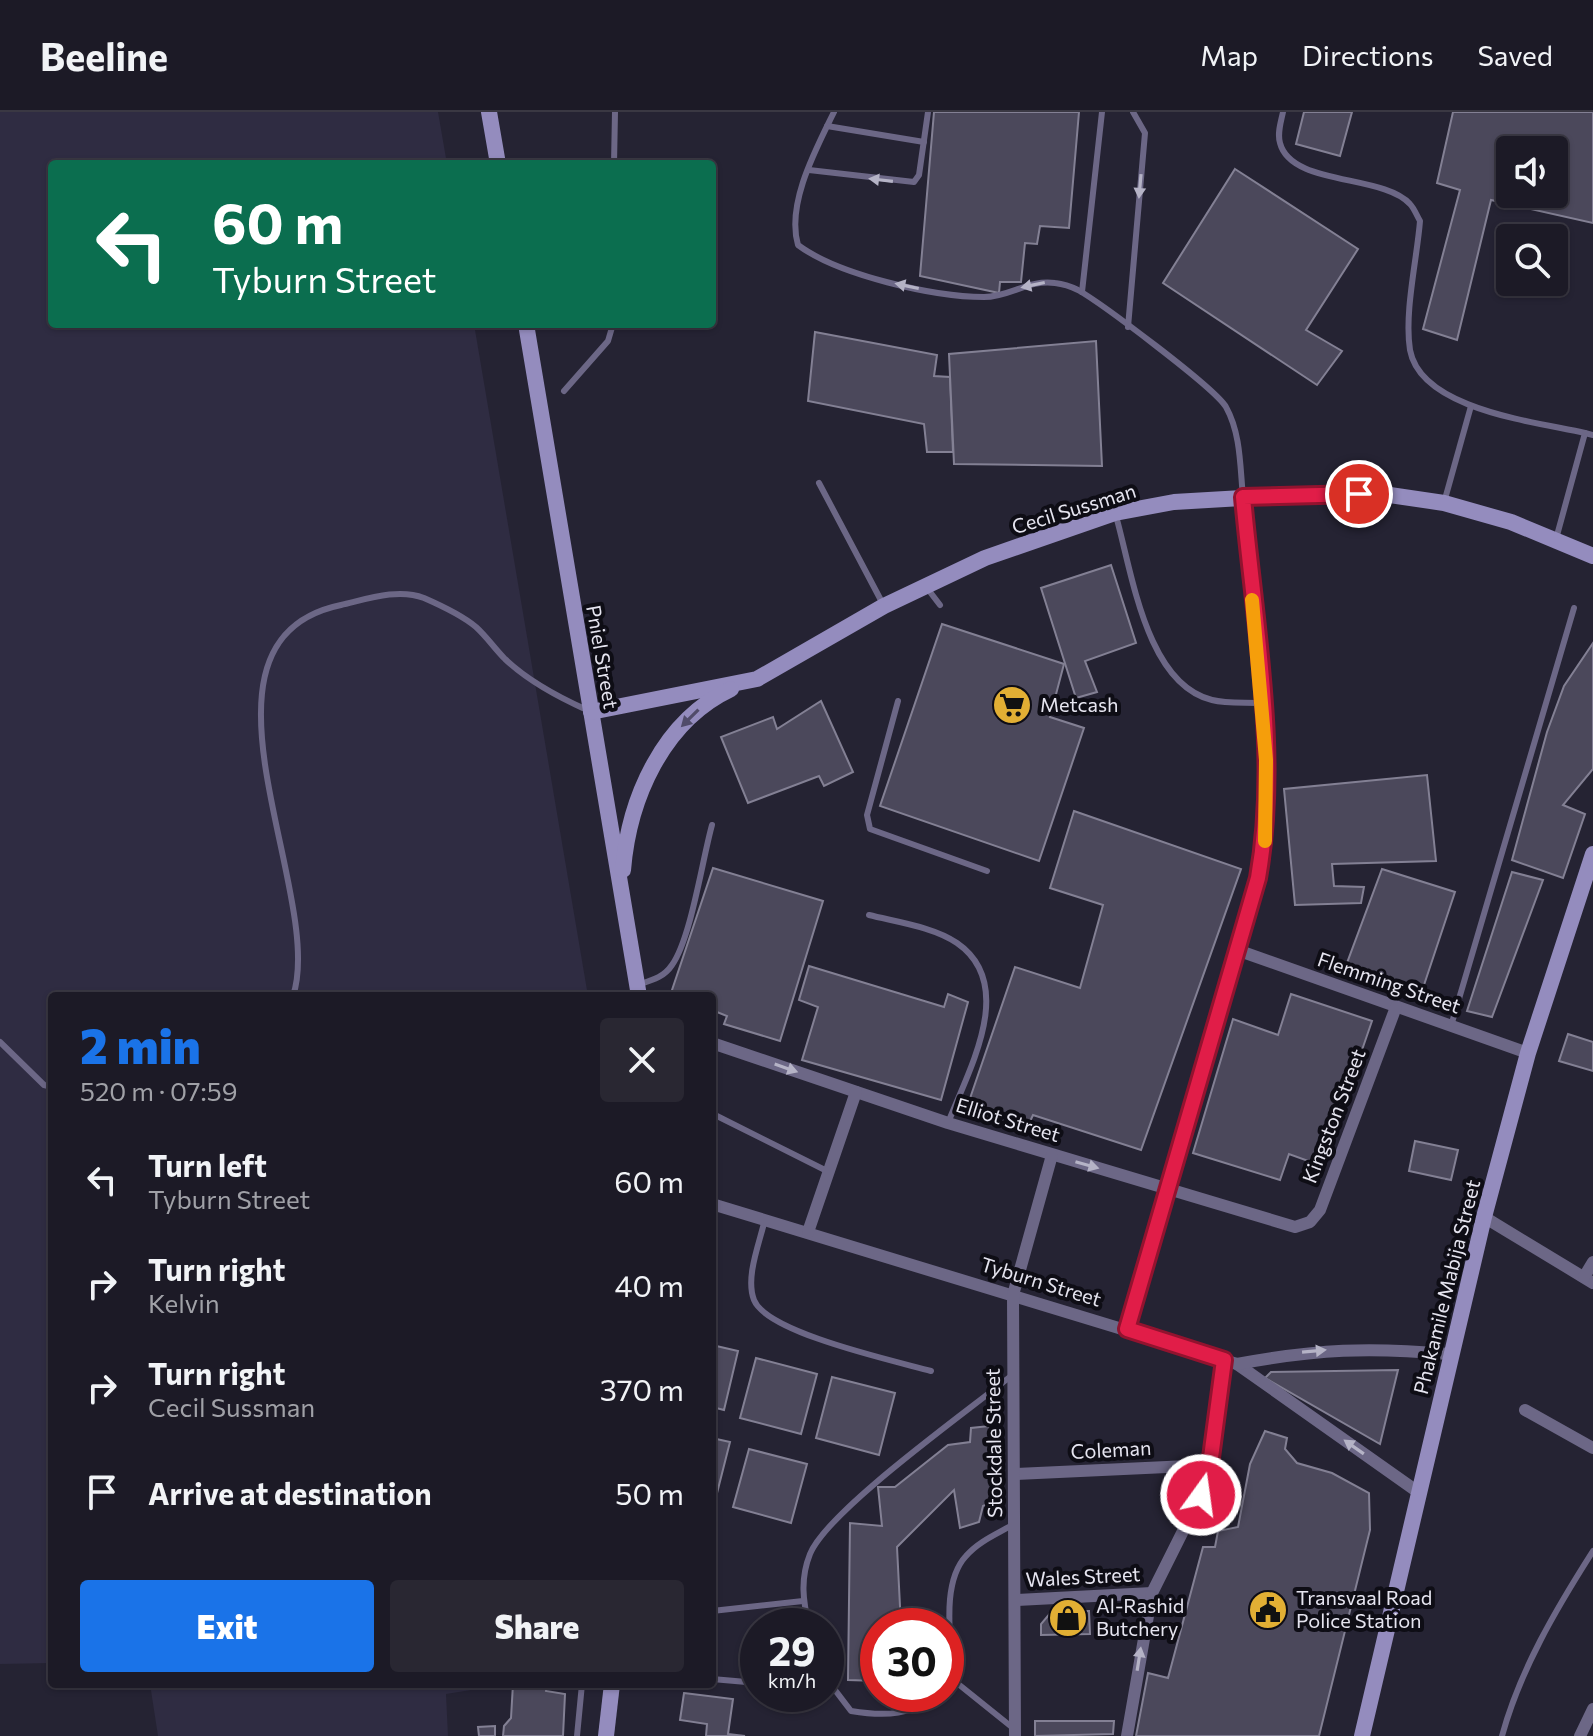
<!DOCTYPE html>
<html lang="en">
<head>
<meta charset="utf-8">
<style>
	:root { --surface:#1c1a26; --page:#292732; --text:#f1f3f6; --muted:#a0a1a7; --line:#3a3843; --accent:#1a73e8 }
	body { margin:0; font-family:Commissioner,sans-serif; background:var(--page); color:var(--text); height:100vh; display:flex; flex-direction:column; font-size:30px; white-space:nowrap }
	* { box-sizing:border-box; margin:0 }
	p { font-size:26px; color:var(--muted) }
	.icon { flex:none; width:44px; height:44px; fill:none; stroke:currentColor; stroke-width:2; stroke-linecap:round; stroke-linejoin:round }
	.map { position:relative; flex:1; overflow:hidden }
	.panel { position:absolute; left:48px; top:880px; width:668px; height:696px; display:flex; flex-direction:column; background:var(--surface); border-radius:8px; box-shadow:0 2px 6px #0004,0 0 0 2px var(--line) }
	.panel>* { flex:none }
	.top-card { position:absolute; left:48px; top:48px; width:668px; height:168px; border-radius:8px; box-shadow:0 2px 6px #0004,0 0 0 2px var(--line); background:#0b6e4f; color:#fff; overflow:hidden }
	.buttons { position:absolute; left:1496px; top:24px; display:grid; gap:16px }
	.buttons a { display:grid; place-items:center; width:72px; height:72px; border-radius:8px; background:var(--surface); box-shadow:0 2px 6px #0004,0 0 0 2px var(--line); font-size:40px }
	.speed { position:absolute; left:740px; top:1496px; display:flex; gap:16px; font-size:40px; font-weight:700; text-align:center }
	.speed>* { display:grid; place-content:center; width:104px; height:104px; border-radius:50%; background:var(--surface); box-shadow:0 2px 6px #0004,0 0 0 2px var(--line); line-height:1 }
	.speed small { font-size:20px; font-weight:400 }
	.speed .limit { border:12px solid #d22; background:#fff; color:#111 }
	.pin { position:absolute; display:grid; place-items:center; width:68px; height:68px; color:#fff; margin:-34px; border:4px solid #fff; border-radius:50%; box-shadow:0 2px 8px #0007 }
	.me { position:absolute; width:88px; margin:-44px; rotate:14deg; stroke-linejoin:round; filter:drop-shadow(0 0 6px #0008) }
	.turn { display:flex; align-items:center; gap:28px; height:168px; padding:0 32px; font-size:36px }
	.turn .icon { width:104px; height:104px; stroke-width:2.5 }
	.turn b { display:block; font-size:56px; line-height:68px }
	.round { display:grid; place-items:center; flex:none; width:84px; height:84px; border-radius:8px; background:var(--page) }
	.summary { display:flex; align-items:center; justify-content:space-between; height:136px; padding:0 32px }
	h1 { font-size:48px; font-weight:800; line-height:60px; color:var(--accent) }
	.primary-button { display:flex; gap:16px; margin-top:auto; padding:16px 32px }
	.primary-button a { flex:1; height:92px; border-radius:8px; background:var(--accent); color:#fff; font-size:32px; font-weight:800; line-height:92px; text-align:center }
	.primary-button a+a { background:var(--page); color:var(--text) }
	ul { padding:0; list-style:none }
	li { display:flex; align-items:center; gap:24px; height:104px; padding:0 32px }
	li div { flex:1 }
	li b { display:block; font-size:30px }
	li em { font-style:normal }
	header { display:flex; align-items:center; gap:48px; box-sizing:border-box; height:112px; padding:0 40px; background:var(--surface); border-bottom:2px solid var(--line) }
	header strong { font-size:38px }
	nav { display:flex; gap:44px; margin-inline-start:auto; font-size:28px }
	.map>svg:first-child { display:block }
</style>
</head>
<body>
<header>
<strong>Beeline</strong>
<nav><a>Map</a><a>Directions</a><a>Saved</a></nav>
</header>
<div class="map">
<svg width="1593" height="1624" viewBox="0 0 1593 1624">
	<rect width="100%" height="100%" fill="#252333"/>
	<g fill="#2f2c42">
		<polygon points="0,0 438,0 447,52 52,52 52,212 474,212 588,884 52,884 52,1551 0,1552"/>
		<polygon points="150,1572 472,1572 471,1578 446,1582 448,1624 158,1624"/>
	</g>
	<g fill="#4b485b" stroke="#838094" stroke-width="2" fill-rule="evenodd">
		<polygon points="934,0 1079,0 1069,116 1040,114 1037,132 1025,131 1021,170 1000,170 999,181 920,164"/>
		<polygon points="1304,0 1352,0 1340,44 1296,32"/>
		<path d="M1453,0h140v111l-102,-23 -34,140 -34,-11 37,-139 -23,-7zM1510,38h44v44h-44z"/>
		<polygon points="1235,57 1358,137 1306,218 1342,239 1317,273 1163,171"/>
		<polygon points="815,220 937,243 934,264 950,265 953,340 927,340 924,312 808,289"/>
		<polygon points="1096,229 1102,354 954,352 949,242"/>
		<polygon points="1111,453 1136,531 1085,549 1097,580 1076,586 1041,476"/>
		<polygon points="942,512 1064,552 1050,605 1084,616 1039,749 880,694"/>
		<polygon points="1593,531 1593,657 1563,693 1585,702 1563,766 1512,748 1547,620 1564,574"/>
		<polygon points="821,589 853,660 824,674 819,664 748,691 721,625 773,605 777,617"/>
		<polygon points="1427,663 1436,749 1332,752 1334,774 1364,775 1361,791 1295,793 1284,677"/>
		<polygon points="1074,699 1241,757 1141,1038 1033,1003 1026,1018 966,998 1015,855 1080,876 1103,793 1050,776"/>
		<polygon points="713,756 823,789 780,929 724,912 727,904 712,898 712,884 670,884"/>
		<polygon points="1382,757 1455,780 1422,879 1347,851"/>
		<polygon points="1512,760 1543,768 1492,905 1467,899"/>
		<polygon points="809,854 944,895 948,882 968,890 941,988 802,948 818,895 799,888"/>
		<polygon points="1291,882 1372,909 1322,1054 1289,1042 1280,1068 1193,1041 1233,907 1278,923"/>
		<polygon points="1568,922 1593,930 1593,959 1559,949"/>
		<polygon points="1415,1029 1458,1038 1451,1068 1409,1059"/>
		<polygon points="712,1233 738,1239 724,1298 712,1295"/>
		<polygon points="756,1246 817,1262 801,1322 740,1306"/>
		<polygon points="1398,1258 1380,1332 1265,1266 1271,1260"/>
		<polygon points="832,1265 895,1281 879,1343 816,1326"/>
		<polygon points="989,1314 992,1390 983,1394 979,1410 960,1416 954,1378 897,1435 901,1514 878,1514 878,1569 848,1568 850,1411 882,1414 878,1375 895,1375 948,1333 970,1330 971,1316"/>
		<polygon points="1265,1319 1287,1326 1285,1337 1297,1351 1332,1361 1369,1381 1370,1418 1319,1624 1136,1624 1148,1561 1168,1566 1203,1435 1215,1435 1218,1419 1238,1415 1250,1352"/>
		<polygon points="712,1326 730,1330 715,1389 712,1389"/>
		<polygon points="749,1337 807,1352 791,1411 733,1395"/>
		<polygon points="1052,1499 1089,1499 1090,1522 1041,1523 1041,1512"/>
		<polygon points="476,1572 506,1572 505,1577 475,1576"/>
		<polygon points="513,1572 547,1572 546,1579 565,1582 563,1624 503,1624 504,1614 511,1606"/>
		<polygon points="684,1581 733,1587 728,1622 745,1624 706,1624 707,1612 680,1608"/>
		<polygon points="1035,1609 1114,1609 1113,1622 1035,1624"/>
		<polygon points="495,1614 495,1624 479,1624 478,1615"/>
	</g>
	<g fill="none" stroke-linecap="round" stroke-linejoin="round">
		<g stroke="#6c6786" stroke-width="6">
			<path d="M834,0c-18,37 -48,92 -36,133 40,30 136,52 186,52 26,0 45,-18 71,-14 9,1 15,3 23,7 23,13 137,98 148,117 15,27 14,60 17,90"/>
			<path d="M1283,0c-2,10 -6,21 -3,31 11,43 103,31 130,61 4,4 7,12 10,17 -3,38 -16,92 -10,129 11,60 127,72 175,83"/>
			<polyline points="827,14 924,30"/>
			<polyline points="614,52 615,0"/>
			<polyline points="809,58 914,70 919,63 928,0"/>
			<polyline points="1082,180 1102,0"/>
			<polyline points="1128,215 1145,21 1133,0"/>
			<polyline points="564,279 608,229 613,212"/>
			<polyline points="819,371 884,494"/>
			<polyline points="1445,387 1471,294"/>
			<path d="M1116,404c16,56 30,168 96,184 15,4 34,2 49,3"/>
			<polyline points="1556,427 1585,321 1593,323"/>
			<polyline points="927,476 940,493"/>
			<polyline points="898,589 867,703 870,717 987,759"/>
			<path d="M869,803c28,7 65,12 88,28 61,42 11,128 -9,180"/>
			<path d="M640,872c13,-4 24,-7 32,-19 19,-27 30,-104 40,-140"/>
			<path d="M293,884c34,-101 -120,-356 48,-391 26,-6 57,-17 83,-7 16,7 39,18 52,29 11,10 19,22 29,32 23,22 53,38 82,51"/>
			<polyline points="1451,914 1574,496"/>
			<polyline points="0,930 44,973 52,975"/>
			<polyline points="713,1002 829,1060"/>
			<path d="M765,1107c-5,23 -20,58 -11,81 13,33 141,61 177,71"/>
			<polyline points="712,1499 803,1489"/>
			<path d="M809,1514c-6,-25 -9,-47 1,-72 18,-44 158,-143 201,-178"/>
			<path d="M826,1556l9,22 16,21c36,6 60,4 90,-17"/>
			<polyline points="712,1567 758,1571"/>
			<polyline points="952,1567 1013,1616"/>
			<path d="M946,1577l6,-10c0,-36 -12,-95 14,-123 13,-15 31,-22 48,-32"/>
			<polyline points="577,1624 582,1572"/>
			<path d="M1502,1624c18,-66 54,-127 91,-185"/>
		</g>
		<g stroke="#6c6786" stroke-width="12">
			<polyline points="1237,838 1528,941"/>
			<polyline points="712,931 948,1011 1295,1115 1310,1110 1320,1098 1396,895"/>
			<polyline points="712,1092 1237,1252 1418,1380"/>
			<polyline points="1484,1105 1593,1171"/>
			<polyline points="808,1120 856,980"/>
			<polyline points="1584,1165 1593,1150"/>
			<path d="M1127,1217l131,-451c22,-120 -4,-259 -15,-381"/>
			<path d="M1237,1252c81,-15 131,-17 212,-10"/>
			<polyline points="1525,1298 1593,1336"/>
			<polyline points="1014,1362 1210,1353"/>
			<polyline points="1017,1488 1152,1481"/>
			<polyline points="1015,1624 1013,1183 1052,1043"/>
			<polyline points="1127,1624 1152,1481 1201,1383 1210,1353 1224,1248"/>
			<polyline points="1580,1624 1593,1597"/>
		</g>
		<g stroke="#948cbe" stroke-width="16">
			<polyline points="489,0 498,52"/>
			<polyline points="526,212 639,884"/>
			<polyline points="591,600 757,567 884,494 985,446 1115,401 1174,390 1311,382 1383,382 1444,391 1511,410 1593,444"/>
			<path d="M623,758c6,-72 40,-149 108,-181"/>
			<polyline points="606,1624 612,1572"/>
			<polyline points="1362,1624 1484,1105 1528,941 1593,742"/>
		</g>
	</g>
	<defs><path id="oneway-solid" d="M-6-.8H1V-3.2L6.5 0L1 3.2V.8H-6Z" transform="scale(2)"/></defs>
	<g fill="#b5b3c6">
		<use href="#oneway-solid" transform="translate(881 68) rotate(-173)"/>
		<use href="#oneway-solid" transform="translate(1140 74) rotate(95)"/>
		<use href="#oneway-solid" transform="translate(1033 173) rotate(168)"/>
		<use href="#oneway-solid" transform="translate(907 174) rotate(-168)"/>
		<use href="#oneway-solid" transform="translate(786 956) rotate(19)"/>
		<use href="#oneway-solid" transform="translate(1087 1053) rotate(16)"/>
		<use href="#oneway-solid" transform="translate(1314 1239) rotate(-5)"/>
		<use href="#oneway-solid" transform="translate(1354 1335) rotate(-145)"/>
		<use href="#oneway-solid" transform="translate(1139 1547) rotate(-81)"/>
	</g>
	<use fill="#514c6a" href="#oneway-solid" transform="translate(690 606) rotate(135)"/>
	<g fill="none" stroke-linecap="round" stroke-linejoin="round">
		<defs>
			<path id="route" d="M1201,1383l9,-30 14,-105 -97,-31 131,-451c22,-124 -4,-257 -15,-381l116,-3"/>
		</defs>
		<use href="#route" stroke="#92132f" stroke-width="20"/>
		<use href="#route" stroke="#e11d48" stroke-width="14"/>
		<polyline stroke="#f59e0b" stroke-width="14" points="1252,488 1266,648 1265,729"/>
	</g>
	<defs>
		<symbol id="supermarket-disc" viewBox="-11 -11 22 22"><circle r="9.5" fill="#e2af34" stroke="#0e0d15"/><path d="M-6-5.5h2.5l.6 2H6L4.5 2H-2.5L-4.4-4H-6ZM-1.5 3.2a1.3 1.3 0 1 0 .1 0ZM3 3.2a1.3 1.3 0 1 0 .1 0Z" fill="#111"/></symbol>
		<symbol id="civic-disc" viewBox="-11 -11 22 22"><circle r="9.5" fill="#e2af34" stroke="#0e0d15"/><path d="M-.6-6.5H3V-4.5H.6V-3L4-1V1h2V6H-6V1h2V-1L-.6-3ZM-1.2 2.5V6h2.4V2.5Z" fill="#111"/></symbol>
		<symbol id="shop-disc" viewBox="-11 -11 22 22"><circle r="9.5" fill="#e2af34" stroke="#0e0d15"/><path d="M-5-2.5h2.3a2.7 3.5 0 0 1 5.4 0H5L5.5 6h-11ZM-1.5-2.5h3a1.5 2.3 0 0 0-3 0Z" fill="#111"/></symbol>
	</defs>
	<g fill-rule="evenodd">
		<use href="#supermarket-disc" x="990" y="571" width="44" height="44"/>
		<use href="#civic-disc" x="1246" y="1476" width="44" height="44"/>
		<use href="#shop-disc" x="1046" y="1484" width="44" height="44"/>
	</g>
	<g text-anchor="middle" stroke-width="8" stroke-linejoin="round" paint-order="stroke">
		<g font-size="20" fill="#e6e5f0" stroke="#0e0d15">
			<text transform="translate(1074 397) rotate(-17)" y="7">Cecil Sussman</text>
			<text transform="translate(602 545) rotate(80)" y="7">Pniel Street</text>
			<text transform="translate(1389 871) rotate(19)" y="7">Flemming Street</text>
			<text transform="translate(1334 1004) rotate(-69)" y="7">Kingston Street</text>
			<text transform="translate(1008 1008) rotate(17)" y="7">Elliot Street</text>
			<text transform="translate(1041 1170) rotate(17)" y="7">Tyburn Street</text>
			<text transform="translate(1447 1175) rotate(-76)" y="7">Phakamile Mabija Street</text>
			<text transform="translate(994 1331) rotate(-91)" y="7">Stockdale Street</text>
			<text transform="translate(1111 1338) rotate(-3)" y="7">Coleman</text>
			<text transform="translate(1083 1465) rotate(-3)" y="7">Wales Street</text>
		</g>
		<g font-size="20" fill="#e6e5f0" stroke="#0e0d15" text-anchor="start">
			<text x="1040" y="600">Metcash</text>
			<text x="1296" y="1493">Transvaal Road<tspan x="1296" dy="23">Police Station</tspan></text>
			<text x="1096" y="1501">Al-Rashid<tspan x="1096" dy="23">Butchery</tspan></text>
		</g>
	</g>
</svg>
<div class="buttons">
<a><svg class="icon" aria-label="sound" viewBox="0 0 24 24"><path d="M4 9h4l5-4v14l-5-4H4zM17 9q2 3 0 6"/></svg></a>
<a><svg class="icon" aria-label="search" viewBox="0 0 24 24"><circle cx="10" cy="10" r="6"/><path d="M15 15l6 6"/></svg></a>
</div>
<div class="speed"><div>29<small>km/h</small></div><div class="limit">30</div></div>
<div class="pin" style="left:1359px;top:382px;background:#d93025"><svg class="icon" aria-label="arrive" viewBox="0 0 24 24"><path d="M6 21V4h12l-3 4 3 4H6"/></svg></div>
<svg class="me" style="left:1201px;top:1383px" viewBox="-20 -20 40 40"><circle r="17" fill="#e11d48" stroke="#fff" stroke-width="3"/><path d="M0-11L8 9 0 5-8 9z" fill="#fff"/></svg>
<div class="top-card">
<div class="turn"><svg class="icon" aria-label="left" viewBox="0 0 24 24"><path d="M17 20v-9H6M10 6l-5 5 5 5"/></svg><div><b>60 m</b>Tyburn Street</div></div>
</div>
<section class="panel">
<div class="summary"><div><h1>2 min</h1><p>520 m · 07:59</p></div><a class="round"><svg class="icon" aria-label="close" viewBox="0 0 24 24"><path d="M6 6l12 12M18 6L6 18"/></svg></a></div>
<ul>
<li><svg class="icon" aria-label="left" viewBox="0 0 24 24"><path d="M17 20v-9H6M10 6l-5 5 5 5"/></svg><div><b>Turn left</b><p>Tyburn Street</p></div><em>60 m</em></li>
<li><svg class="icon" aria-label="right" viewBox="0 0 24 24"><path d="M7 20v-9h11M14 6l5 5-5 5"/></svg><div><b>Turn right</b><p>Kelvin</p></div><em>40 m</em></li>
<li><svg class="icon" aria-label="right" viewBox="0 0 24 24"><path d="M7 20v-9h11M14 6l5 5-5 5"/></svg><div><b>Turn right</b><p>Cecil Sussman</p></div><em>370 m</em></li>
<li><svg class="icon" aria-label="arrive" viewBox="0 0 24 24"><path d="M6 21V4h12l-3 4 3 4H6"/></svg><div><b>Arrive at destination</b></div><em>50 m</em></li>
</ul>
<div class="primary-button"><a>Exit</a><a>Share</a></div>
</section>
</div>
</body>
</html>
